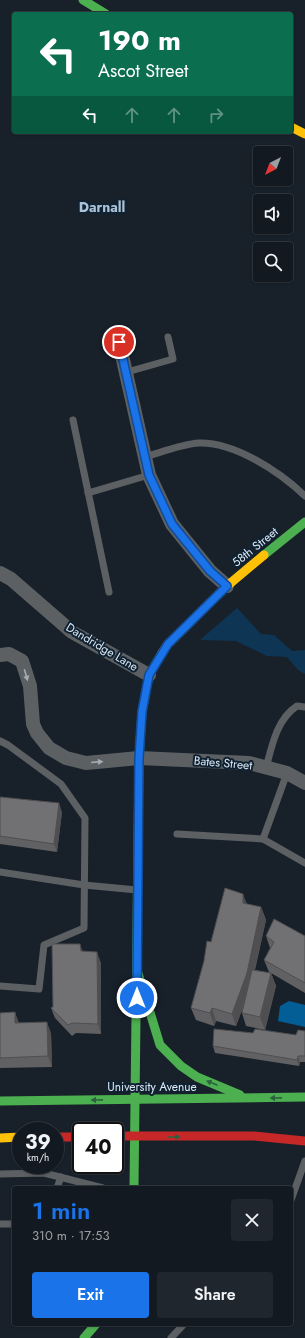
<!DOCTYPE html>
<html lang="en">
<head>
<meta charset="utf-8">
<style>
	:root { --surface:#121920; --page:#1f262d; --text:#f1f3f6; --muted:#9ca0a5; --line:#31383e; --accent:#1a73e8 }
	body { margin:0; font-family:Jost,sans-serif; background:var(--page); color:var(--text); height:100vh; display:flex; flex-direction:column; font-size:15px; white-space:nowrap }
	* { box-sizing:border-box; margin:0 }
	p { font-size:13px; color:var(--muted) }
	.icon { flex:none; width:22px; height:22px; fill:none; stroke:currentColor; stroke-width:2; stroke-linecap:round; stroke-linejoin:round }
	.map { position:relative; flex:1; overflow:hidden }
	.side { position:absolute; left:12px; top:1186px; width:281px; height:140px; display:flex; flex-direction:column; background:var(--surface); border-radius:4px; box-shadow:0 1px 3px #0004,0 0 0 1px var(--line) }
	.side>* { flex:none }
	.hud { position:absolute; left:12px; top:12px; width:281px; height:122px; border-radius:4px; box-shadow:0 1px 3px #0004,0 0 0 1px var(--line); background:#0b6e4f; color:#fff; overflow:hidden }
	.needle { width:26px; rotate:222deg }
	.tools { position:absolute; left:253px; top:146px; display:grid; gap:8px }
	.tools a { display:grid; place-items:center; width:40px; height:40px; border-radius:4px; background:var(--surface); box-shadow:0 1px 3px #0004,0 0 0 1px var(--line); font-size:20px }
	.speed { position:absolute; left:12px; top:1122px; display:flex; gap:8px; font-size:20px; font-weight:700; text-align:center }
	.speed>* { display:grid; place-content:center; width:52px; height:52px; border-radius:50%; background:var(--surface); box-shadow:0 1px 3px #0004,0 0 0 1px var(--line); line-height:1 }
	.speed small { font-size:10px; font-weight:400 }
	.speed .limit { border:2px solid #111; border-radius:6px; background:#fff; color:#111 }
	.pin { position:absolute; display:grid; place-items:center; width:34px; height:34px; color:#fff; margin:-17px; border:2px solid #fff; border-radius:50%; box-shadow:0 1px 4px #0007 }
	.me { position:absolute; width:44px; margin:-22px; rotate:0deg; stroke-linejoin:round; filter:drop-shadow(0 0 3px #0008) }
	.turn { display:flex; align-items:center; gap:14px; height:84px; padding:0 20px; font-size:18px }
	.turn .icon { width:52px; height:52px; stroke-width:2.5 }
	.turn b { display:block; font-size:28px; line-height:34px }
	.lanes { display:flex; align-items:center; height:38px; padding:0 20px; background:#0003; justify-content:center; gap:20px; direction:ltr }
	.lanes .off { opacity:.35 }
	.round { display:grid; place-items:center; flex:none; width:42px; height:42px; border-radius:4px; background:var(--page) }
	.head { display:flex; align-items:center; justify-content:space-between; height:68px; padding:0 20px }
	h1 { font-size:24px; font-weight:600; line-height:30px; color:var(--accent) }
	.button { display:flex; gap:8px; margin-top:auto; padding:8px 20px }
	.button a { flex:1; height:46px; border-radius:4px; background:var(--accent); color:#fff; font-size:16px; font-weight:600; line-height:46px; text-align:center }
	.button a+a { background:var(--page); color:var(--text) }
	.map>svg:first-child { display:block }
</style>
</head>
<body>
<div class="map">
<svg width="305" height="1338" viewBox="0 0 305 1338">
	<rect width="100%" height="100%" fill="#18212a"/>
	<polygon fill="#0e3654" points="237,608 261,634 274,635 292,651 305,650 305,674 298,670 287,657 267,656 236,641 200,640"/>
	<polygon fill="#025e95" points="289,1001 305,1005 305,1027 278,1021 280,1006"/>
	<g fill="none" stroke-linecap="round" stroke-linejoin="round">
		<g stroke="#5c6063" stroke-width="7">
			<polyline points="127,372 173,359 168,337"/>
			<polyline points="73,420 109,592"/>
			<path d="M145,457c17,-5 37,-13 54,-14 36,-1 81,29 106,53"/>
			<polyline points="88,493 149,475"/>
			<polyline points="0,741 8,745 61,784 85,818 84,928 44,945 39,989 0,986"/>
			<path d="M266,768c6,-23 11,-49 31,-62l8,1"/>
			<polyline points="287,773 263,839 305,863"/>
			<polyline points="177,834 263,839"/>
			<polyline points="0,872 84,885 137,890"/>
			<polyline points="0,1174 44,1173 103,1188"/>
			<polyline points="57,1188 61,1177"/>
			<polyline points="291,1200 305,1161"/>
			<polyline points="0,1224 14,1224"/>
			<polyline points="171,1338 184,1324"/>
		</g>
		<g stroke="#5c6063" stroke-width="14">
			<polyline points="119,342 149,475 172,524 210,571 227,586"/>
			<polyline points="0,573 11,579 72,632 149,675"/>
			<polyline points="0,655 9,654 22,661 30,686 33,724 37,733 49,748 66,758 86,763 139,758 249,763 287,773 305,783"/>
		</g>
		<g stroke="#4caf50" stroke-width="9">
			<polyline points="83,0 106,14"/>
			<polyline points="264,555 305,522"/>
			<polyline points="137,970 160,1045 181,1066 197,1077 240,1095"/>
			<polyline points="0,1101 305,1097"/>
			<polyline points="134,1188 139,758 142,712 149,675 162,653"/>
			<polyline points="84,1338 96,1324"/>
		</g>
		<g stroke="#ffc107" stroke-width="9">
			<polyline points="291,127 305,134"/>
			<polyline points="162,653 168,644 227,586 264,555"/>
			<polyline points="0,1138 21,1137"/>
		</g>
		<g stroke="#c62828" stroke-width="9">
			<polyline points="115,1136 254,1136 305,1141"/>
			<polyline points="55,1137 81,1137"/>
		</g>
	</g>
	<g fill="#616062">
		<polygon points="0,797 62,812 57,852 0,844"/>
		<polygon points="247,904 261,907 266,920 255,970 271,973 269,972 264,960 270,948 266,936 305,936 305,993 271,973 276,986 265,1030 246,1026 242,1013 242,1010 236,1026 216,1021 214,1026 196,1020 191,1008"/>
		<polygon points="83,951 101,963 101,1034 76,1033 72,1036 55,1018 51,1008 53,1007"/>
		<polygon points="0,1013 19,1023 51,1033 52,1067 0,1068"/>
		<polygon points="305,1031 305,1062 300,1062 299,1066 215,1053 213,1046 253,1033 296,1035"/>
	</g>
	<g fill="#4f4e50">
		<polygon points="59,803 62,812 57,852 54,844"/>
		<polygon points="243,894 248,907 243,903"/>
		<polygon points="261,907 266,920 251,986 236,1026 232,1014"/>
		<polygon points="80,944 84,955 81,951"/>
		<polygon points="97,952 101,963 101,1034 98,1024"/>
		<polygon points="271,973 276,986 265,1030 260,1017"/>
		<polygon points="212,1008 216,1021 214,1026 210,1013"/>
		<polygon points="15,1012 19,1023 19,1034 15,1023"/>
		<polygon points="47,1022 51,1033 52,1067 48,1056"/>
		<polygon points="298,1056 300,1062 299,1066 297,1060"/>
	</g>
	<g fill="#717072" stroke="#4f4e50">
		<polygon points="0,797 59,803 54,844 0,836"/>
		<polygon points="225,888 243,894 243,903 261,907 247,973 232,1014 212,1008 210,1013 191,1008 204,961 207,941 211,942"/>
		<polygon points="274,919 305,936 305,983 264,960 274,942 266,936"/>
		<polygon points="52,944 80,944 81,951 97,952 98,1024 72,1023 68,1025 51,1008 53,1007"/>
		<polygon points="252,970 271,973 260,1017 242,1013"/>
		<polygon points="15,1012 15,1023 47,1022 48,1056 0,1058 0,1013"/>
		<polygon points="214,1029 253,1033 255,1029 296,1035 298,1030 305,1031 305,1056 298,1056 297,1060 213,1046"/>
	</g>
	<defs><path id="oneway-solid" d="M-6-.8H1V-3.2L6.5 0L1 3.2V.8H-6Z"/></defs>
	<g fill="#a3abb3">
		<use href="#oneway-solid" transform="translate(26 675) rotate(74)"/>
		<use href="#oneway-solid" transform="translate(97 762) rotate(-5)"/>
	</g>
	<g fill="#2b6140">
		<use href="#oneway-solid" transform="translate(212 1083) rotate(-157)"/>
		<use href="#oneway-solid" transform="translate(276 1098) rotate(179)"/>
		<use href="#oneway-solid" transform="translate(97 1100) rotate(179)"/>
		<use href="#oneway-solid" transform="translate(174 1137)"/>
	</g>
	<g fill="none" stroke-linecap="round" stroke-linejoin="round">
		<defs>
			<polyline id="route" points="119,342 149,475 172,524 210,571 227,586 168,644 149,675 142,712 139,758 137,998"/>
		</defs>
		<use href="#route" stroke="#114b97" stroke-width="10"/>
		<use href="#route" stroke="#1a73e8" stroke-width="7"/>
	</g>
	<g text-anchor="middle" stroke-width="4" stroke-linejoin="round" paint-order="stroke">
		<g font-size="12" fill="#dde9f4" stroke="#102232">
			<text transform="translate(255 547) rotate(-39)" y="4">58th Street</text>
			<text transform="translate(102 647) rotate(31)" y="4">Dandridge Lane</text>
			<text transform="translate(223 763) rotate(5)" y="4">Bates Street</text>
			<text x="152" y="1091">University Avenue</text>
		</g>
		<g font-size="14" font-weight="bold" fill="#acc3d7" stroke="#102232">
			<text x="102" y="212">Darnall</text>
		</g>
	</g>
</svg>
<div class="tools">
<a><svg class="needle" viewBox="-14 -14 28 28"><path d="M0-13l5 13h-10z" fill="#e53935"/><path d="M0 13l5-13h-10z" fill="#9ca0a5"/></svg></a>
<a><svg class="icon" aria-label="sound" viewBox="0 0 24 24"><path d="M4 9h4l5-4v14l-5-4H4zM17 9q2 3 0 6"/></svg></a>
<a><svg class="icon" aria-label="search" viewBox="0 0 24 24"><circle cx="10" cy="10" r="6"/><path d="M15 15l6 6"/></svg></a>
</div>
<div class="speed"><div>39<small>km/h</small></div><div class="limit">40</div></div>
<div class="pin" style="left:119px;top:342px;background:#d93025"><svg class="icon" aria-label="arrive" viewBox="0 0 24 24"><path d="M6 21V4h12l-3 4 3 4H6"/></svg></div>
<svg class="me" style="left:137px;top:998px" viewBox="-20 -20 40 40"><circle r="17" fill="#1a73e8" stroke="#fff" stroke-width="3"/><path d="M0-11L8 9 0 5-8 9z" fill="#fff"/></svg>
<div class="hud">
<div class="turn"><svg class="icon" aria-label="left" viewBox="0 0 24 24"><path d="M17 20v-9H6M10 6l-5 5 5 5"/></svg><div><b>190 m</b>Ascot Street</div></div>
<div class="lanes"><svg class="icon" aria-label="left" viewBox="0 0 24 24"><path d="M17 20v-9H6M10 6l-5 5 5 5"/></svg><svg class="icon off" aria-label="ahead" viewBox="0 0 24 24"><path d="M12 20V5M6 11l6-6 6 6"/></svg><svg class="icon off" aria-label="ahead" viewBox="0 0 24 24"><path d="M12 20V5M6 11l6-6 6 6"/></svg><svg class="icon off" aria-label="right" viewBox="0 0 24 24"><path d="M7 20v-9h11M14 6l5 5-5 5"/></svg></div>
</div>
<section class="side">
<div class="head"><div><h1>1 min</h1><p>310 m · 17:53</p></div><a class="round"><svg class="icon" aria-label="close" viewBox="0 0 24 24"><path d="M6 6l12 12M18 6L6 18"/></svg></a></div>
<div class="button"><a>Exit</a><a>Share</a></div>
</section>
</div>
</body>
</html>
